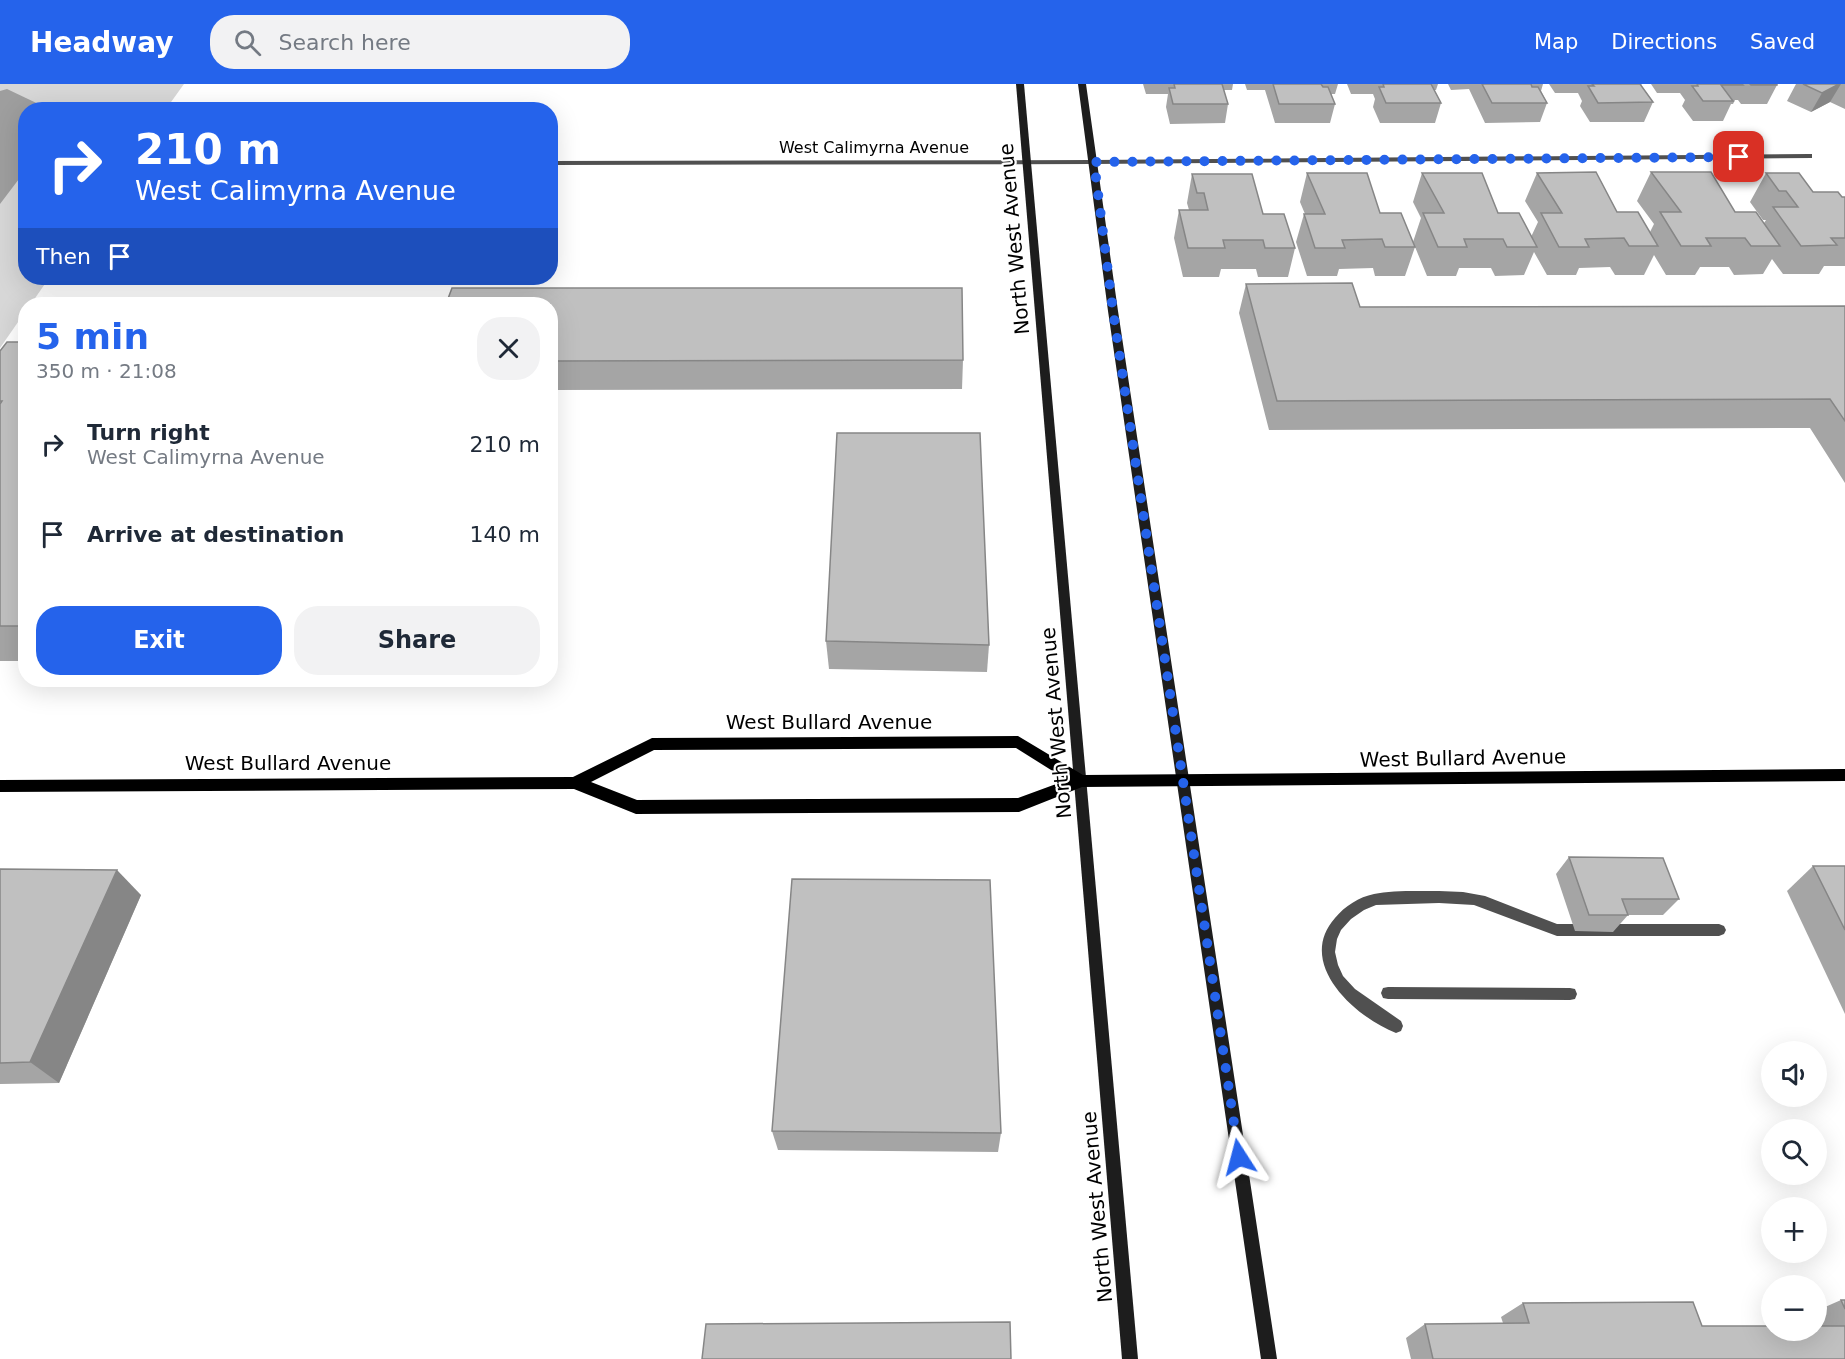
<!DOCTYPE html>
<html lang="en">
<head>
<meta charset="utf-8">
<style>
	:root { --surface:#fff; --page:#f2f2f3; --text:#1f2937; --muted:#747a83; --accent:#2563eb }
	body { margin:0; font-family:"DejaVu Sans",sans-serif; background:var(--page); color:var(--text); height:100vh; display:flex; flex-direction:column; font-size:22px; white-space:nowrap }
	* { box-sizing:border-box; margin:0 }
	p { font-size:20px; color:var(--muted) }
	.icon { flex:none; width:33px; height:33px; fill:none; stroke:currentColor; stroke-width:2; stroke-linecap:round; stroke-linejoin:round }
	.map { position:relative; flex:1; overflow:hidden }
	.details { position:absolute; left:18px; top:213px; width:540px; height:390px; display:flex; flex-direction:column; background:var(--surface); border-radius:24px; box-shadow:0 6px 24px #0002 }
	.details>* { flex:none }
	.banner { position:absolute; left:18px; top:18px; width:540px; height:183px; border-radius:24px; box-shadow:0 6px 24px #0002; background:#2563eb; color:#fff; overflow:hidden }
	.controls { position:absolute; left:1761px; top:957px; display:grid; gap:12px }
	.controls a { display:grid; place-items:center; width:66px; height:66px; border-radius:50%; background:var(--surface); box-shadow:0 6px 24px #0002; font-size:30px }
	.pin { position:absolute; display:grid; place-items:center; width:51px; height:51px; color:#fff; margin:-26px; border-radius:12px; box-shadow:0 3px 9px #0006 }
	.me { position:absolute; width:66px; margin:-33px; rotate:351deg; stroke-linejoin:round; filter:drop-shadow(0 0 4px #0008) }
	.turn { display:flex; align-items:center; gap:21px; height:126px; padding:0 18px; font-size:27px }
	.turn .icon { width:78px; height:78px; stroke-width:2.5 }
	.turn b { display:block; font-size:42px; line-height:51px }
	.then { display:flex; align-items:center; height:57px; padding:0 18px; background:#0003; gap:12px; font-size:22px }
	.round { display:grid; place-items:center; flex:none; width:63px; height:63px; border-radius:24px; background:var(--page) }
	.head { display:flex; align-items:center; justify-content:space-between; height:102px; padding:0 18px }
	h1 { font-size:36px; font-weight:800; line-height:45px; color:var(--accent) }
	.cta { display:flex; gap:12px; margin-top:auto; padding:12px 18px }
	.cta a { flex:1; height:69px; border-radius:24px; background:var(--accent); color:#fff; font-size:24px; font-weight:800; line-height:69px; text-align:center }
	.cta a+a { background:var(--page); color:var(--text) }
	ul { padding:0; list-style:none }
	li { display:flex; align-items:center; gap:18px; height:90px; padding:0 18px }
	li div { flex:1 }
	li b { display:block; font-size:22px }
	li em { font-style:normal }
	header { display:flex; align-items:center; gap:36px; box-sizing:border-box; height:84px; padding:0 30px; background:var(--accent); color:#fff }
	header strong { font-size:28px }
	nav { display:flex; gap:33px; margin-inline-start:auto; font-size:21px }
	.search { width:420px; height:54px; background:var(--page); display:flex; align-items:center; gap:15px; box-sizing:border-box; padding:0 21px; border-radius:24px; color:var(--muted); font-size:22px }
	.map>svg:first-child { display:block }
</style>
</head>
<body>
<header>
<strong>Headway</strong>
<div class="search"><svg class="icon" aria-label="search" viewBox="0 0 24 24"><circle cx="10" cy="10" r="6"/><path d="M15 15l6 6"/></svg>Search here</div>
<nav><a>Map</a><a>Directions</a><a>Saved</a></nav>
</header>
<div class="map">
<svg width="1845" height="1275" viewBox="0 0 1845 1275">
	<rect width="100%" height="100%" fill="#fff"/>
	<polygon fill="#d7d7d7" points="0,0 184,0 166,25 26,26 26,194 49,194 31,220 26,220 25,228 0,264"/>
	<polygon fill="#9e9e9e" points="7,5 49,25 26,26 25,87 0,120 0,7"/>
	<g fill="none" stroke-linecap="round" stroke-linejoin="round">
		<g fill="#505050" fill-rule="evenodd">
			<polygon points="26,250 26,260 3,292 0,293 0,283 23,251"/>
			<path d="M1439,807l24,1 22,4 72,28h162l5,2 2,4 -2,4 -5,2h-162l-83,-31 -35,-2 -63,2 -12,5 -13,9 -10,11 -4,9 -2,13 3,13 5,11 12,13 46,32 2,5 -2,5 -5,2c-41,-16 -101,-70 -61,-115 10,-12 24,-21 39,-24 17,-4 46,-3 65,-3z"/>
			<polygon points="1388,903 1570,904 1575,905 1577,910 1575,915 1570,916 1388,915 1383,914 1381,909 1383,904"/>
		</g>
		<polygon fill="#505050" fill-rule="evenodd" points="1809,70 1812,70 1812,74 1094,80 550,81 550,77 1094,76"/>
		<g fill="#1d1d1d" fill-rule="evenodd">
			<polygon points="1016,0 1024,0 1138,1275 1122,1275"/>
			<polygon points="1078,0 1086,0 1118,227 1277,1275 1261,1275 1108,227"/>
		</g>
		<path fill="#000" fill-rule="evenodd" d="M1018,652l65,39 762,-6v12l-763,6 -63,25 -383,2 -62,-25 -574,3v-12l573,-3 79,-39zM1016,664l51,32 -49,18 -381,2 -46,-18 63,-32z"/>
	</g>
	<g fill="#a5a5a5">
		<polygon points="1143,0 1233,0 1232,6 1224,6 1228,20 1225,39 1170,40 1166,23 1168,10 1146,10"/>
		<polygon points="1245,0 1338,0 1335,10 1331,10 1335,20 1330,39 1275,39 1265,6 1247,6"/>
		<polygon points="1347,0 1438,0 1436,6 1434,6 1441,19 1435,39 1380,39 1373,23 1375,15 1373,10 1351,10"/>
		<polygon points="1448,0 1543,0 1541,7 1547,19 1540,38 1485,39 1469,5 1451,6"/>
		<polygon points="1549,0 1642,0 1641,1 1653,18 1644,38 1590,38 1580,22 1582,17 1578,9 1555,9"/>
		<polygon points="1651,0 1777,0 1777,1 1767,20 1741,20 1738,16 1735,16 1733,20 1731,20 1723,37 1693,37 1682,22 1685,16 1680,9 1657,9"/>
		<polygon points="1796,0 1845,0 1845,25 1830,18 1811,28 1787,17"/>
		<polygon points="1651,88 1735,128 1764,139 1766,136 1763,136 1750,118 1766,89 1813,108 1842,113 1845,113 1845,182 1824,182 1819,190 1783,190 1772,175 1763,190 1734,191 1729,183 1700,183 1695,191 1666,191 1654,171 1644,191 1615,191 1610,183 1579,184 1576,191 1547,191 1534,168 1524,191 1495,192 1491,184 1459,184 1456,192 1427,192 1413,158 1421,134 1413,118 1422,89 1498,129 1531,153 1538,138 1525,117 1537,89 1617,128 1650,148 1654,140 1637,117"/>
		<polygon points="1307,89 1380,129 1415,163 1405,192 1375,192 1373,184 1339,185 1337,192 1307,192 1296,158 1304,130 1305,130 1300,118"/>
		<polygon points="1192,90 1263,130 1295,164 1288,193 1258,193 1256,185 1221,185 1219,193 1183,193 1174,154 1179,126 1189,126 1187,119"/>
		<polygon points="1246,200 1360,223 1845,222 1845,399 1810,344 1269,346 1239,229"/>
		<polygon points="550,220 963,276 962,305 550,306"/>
		<polygon points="26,258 26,577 0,577 0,267"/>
		<polygon points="826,557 989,561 987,588 829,585"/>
		<polygon points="1569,773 1679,815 1663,831 1628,831 1613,848 1575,847 1556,790"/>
		<polygon points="1813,782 1845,782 1845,930 1787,807"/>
		<polygon points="0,785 141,811 59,999 0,1000"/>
		<polygon points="772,1047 1001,1049 998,1068 778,1066"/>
		<polygon points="1841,1216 1845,1216 1845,1275 1411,1275 1406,1254 1425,1240 1503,1239 1501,1233 1523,1219 1702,1242 1816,1246 1816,1227"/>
	</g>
	<g fill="#868686">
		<polygon points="1839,0 1841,0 1830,18 1811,28 1822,9"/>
		<polygon points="117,786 141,811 59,999 30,978"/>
	</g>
	<g fill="#c0c0c0" stroke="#868686" stroke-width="1.5">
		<polygon points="1174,0 1222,0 1228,20 1173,20 1169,4 1175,4"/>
		<polygon points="1273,0 1321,0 1323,3 1328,3 1335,20 1279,20"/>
		<polygon points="1383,0 1431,0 1441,19 1386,19 1379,3 1384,3"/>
		<polygon points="1482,0 1531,0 1532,3 1538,3 1547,19 1492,19"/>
		<polygon points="1592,0 1640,0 1653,18 1598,19 1588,2 1594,2"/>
		<polygon points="1697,0 1742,0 1743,1 1721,1 1733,17 1703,17 1692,2 1698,2"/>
		<polygon points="1750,0 1777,0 1777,1 1751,1"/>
		<polygon points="1803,0 1839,0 1822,9"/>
		<polygon points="1596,88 1617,128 1638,128 1658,162 1629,162 1624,154 1585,155 1589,163 1559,163 1541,129 1562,129 1537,89"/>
		<polygon points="1651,88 1711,88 1735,128 1756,128 1780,162 1751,162 1745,154 1706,154 1711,162 1681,162 1660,128 1681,128"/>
		<polygon points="1307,89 1367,89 1380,129 1401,129 1415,163 1385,163 1382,155 1342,156 1345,164 1315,164 1304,130 1325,130"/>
		<polygon points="1422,89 1482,89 1498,129 1519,129 1537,163 1507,163 1503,155 1464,155 1467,163 1438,163 1423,129 1444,129"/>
		<polygon points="1766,89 1799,89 1813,108 1838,108 1842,113 1845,113 1845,154 1831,154 1837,161 1801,162 1773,123 1798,123 1786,107 1779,107"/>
		<polygon points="1192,90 1252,90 1263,130 1284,130 1295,164 1265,164 1263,156 1223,156 1225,164 1188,164 1179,126 1208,126 1204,109 1197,109"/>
		<polygon points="1352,199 1360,223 1845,222 1845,337 1830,315 1277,317 1246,200"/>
		<polygon points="452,204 962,204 963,276 550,277 550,220 446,220"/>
		<polygon points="7,258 26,258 26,542 0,542 0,320 2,317 0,317 0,267"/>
		<polygon points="837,349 980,349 989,561 826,557"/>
		<polygon points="1569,773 1663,774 1679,815 1622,815 1628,831 1589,831"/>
		<polygon points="1813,782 1845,782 1845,846"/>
		<polygon points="0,785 117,786 30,978 0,979"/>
		<polygon points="792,795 990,796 1001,1049 772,1047"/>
		<polygon points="1841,1216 1845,1216 1845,1225"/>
		<polygon points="1693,1218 1702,1242 1772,1242 1772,1246 1816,1246 1816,1242 1845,1242 1845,1275 1433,1275 1425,1240 1529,1239 1523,1219"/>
		<polygon points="1010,1238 1011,1275 702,1275 706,1240"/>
	</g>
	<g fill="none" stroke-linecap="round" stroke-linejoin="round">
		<polyline stroke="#2563eb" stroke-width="10" stroke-dasharray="0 18" points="1239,1073 1113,227 1094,78 1739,73"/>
	</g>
	<g text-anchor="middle" stroke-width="4.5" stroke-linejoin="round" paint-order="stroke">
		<g font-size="16" fill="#000" stroke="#fff">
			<text x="874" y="69">West Calimyrna Avenue</text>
		</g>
		<g font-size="20" fill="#000" stroke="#fff">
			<text transform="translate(1014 155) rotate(-95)" y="7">North West Avenue</text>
			<text x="829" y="645">West Bullard Avenue</text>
			<text transform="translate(1056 639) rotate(-95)" y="7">North West Avenue</text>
			<text transform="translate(1463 674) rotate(-1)" y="7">West Bullard Avenue</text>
			<text x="288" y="686">West Bullard Avenue</text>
			<text transform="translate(1097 1123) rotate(-95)" y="7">North West Avenue</text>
		</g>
	</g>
</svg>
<div class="controls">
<a><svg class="icon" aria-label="sound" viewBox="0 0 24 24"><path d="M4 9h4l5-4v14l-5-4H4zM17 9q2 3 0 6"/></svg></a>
<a><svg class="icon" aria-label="search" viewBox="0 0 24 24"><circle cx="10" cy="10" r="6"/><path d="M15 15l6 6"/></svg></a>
<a>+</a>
<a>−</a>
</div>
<div class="pin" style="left:1739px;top:73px;background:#d93025"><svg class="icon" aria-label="arrive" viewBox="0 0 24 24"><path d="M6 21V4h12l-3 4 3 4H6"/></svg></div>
<svg class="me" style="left:1239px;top:1073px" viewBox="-20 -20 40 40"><path d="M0-17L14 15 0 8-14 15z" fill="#2563eb" stroke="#fff" stroke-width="4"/></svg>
<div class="banner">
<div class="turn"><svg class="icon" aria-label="right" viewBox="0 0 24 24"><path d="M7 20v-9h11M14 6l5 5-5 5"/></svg><div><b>210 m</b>West Calimyrna Avenue</div></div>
<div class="then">Then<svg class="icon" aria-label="arrive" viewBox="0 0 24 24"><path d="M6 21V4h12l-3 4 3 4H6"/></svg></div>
</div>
<section class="details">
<div class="head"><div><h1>5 min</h1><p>350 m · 21:08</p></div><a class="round"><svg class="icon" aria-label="close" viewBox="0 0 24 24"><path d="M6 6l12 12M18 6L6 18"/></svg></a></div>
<ul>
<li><svg class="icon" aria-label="right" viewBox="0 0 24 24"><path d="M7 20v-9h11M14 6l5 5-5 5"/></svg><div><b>Turn right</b><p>West Calimyrna Avenue</p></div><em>210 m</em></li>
<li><svg class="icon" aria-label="arrive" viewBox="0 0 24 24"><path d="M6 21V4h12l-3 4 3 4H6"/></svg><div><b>Arrive at destination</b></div><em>140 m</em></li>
</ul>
<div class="cta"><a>Exit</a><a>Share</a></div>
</section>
</div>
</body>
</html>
